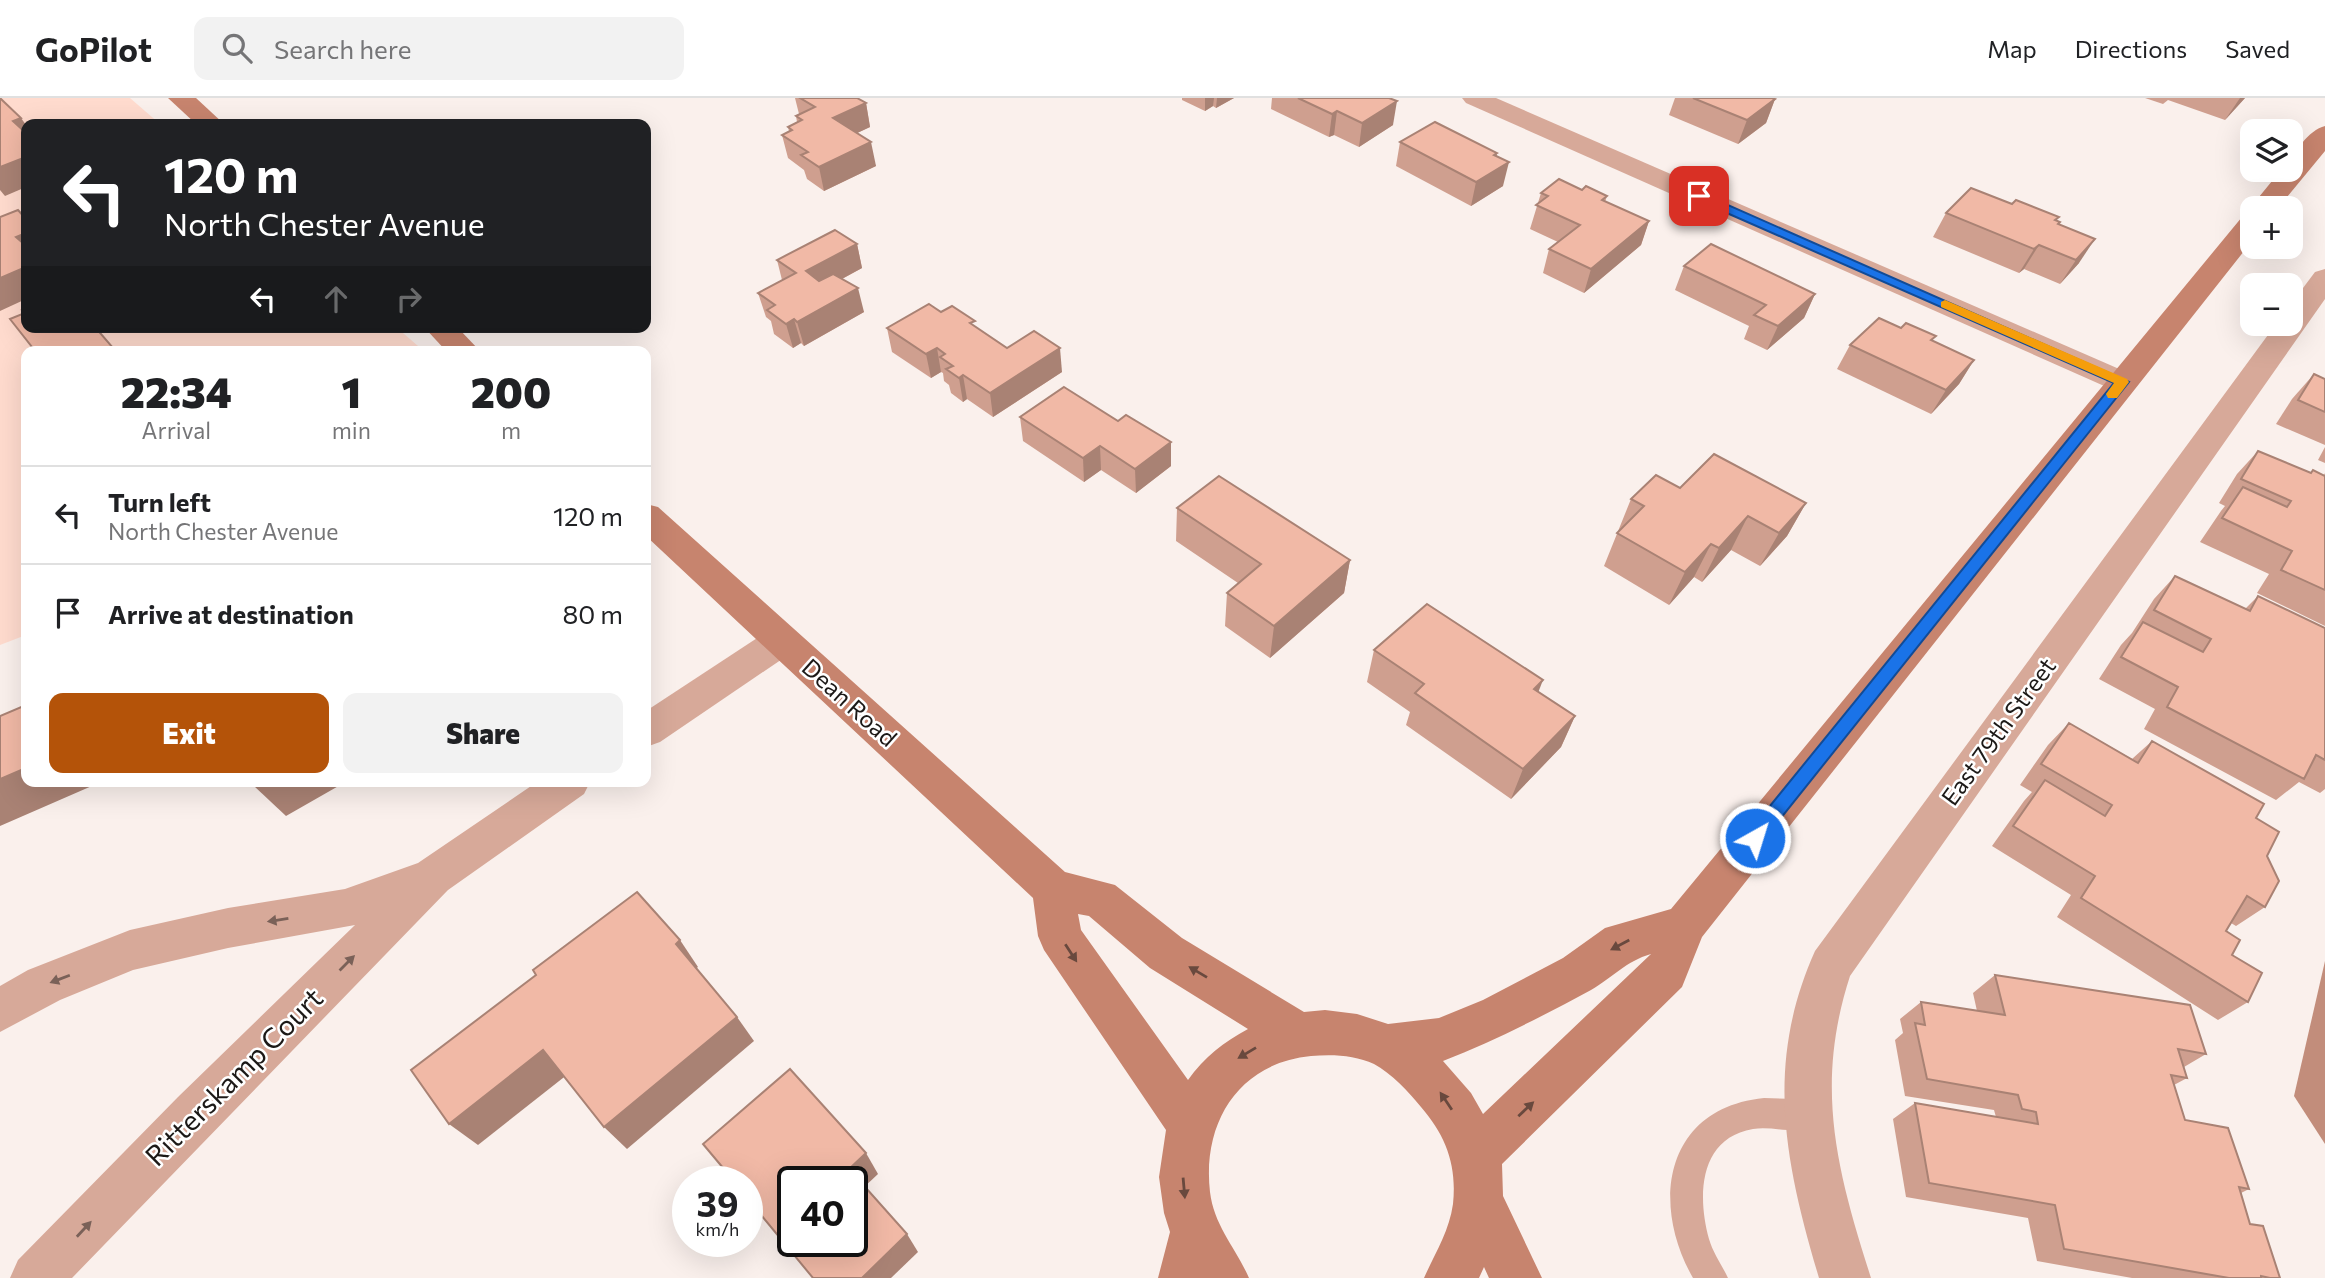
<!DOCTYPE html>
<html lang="en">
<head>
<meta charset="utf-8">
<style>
	:root { --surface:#fff; --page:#f2f2f2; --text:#202124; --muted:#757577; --line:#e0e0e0; --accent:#b45309 }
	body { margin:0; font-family:Commissioner,sans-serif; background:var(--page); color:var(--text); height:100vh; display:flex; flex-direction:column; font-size:26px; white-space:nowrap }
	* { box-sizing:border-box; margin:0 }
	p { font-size:23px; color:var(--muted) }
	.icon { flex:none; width:38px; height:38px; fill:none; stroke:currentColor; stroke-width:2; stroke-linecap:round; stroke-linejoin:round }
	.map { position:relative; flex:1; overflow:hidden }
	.drawer { position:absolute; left:21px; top:248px; width:630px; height:441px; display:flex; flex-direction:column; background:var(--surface); border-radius:14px; box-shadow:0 7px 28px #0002 }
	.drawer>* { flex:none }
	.hud { position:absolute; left:21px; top:21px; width:630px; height:214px; border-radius:14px; box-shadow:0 7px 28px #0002; background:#202124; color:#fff; overflow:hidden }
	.fabs { position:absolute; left:2240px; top:21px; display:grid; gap:14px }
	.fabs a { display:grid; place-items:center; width:63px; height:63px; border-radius:14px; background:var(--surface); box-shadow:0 7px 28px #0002; font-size:35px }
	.speed { position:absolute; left:672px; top:1068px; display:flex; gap:14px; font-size:35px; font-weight:700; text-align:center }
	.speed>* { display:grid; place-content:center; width:91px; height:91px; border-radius:50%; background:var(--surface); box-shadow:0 7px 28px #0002; line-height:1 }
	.speed small { font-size:18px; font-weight:400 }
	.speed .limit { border:4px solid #111; border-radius:10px; background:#fff; color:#111 }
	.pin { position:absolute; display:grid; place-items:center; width:60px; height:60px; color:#fff; margin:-30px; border-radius:14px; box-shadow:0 4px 10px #0006 }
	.me { position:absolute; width:77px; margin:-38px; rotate:39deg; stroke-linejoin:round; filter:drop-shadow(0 0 5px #0008) }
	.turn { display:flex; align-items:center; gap:24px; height:147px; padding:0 28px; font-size:32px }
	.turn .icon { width:91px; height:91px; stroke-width:2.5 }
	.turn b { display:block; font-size:49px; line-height:60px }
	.lanes { display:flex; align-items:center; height:66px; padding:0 28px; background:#0003; justify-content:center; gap:35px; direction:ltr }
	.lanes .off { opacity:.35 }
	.eta { display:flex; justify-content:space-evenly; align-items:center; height:119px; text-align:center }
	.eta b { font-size:42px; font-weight:800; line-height:49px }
	.action { display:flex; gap:14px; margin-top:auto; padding:14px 28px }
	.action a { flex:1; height:80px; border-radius:14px; background:var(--accent); color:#fff; font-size:28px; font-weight:800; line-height:80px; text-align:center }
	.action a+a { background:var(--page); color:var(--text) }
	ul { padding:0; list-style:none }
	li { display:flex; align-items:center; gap:21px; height:98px; padding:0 28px; border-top:2px solid var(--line) }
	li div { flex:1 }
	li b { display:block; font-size:26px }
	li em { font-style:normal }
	header { display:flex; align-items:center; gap:42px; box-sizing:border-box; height:98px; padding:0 35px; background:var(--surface); border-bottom:2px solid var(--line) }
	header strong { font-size:33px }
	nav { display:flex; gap:38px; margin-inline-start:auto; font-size:24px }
	.search { width:490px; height:63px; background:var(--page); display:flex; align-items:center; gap:18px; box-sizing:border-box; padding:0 24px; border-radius:14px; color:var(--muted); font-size:26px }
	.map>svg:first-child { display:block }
</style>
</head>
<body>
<header>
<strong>GoPilot</strong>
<div class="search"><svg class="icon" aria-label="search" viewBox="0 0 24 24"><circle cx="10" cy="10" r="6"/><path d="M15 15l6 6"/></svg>Search here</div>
<nav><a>Map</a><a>Directions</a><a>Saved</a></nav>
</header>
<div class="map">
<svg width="2325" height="1180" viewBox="0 0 2325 1180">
	<rect width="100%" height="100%" fill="#faf0ec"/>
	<polygon fill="#ffdbce" points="0,0 130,0 160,26 26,26 26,229 396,229 425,254 26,254 26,537 0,547"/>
	<polygon fill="#c28d7b" points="2325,863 2325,1046 2294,998"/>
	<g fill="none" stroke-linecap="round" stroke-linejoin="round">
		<path fill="#d7a999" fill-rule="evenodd" d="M1764,1000l32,1 21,6 4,11 -4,11c-19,8 -43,-1 -64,2 -54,9 -56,67 -44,110 4,14 13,26 19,39h-35c-43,-75 -28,-170 71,-180z"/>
		<g fill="#d7a999" fill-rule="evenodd">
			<polygon points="1462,0 1496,0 2133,277 2138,284 2133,291 2122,294 2111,291 1466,5"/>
			<path d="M2325,171v30l-475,677c-36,111 -13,195 21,302h-52c-34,-115 -55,-213 -4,-327l461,-627h15v-20l24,-32z"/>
			<polygon points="781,528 794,533 800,543 794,553 660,644 646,649 646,613 768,533"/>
			<polygon points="537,684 590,684 584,696 448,792 72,1180 10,1180 18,1162 178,999 355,827 228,850 133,872 60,902 0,934 0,888 28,872 130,832 228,810 345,791 418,765"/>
		</g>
		<g fill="#c7846e" fill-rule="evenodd">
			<polygon points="168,0 196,0 224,26 196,26"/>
			<path d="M2325,28v25l-47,57h-26v3l-2,-3 31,-38h10c0,-17 18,-40 34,-44z"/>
			<path d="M2252,117v26l-550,696 -20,50 -180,177 1,32 39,82h-53l-5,-11 -5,11h-55c11,-25 25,-46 29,-74 4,-39 -7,-68 -32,-97 -13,-16 -29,-33 -47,-43 -19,-9 -42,-10 -63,-8 -72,7 -109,66 -101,136 4,34 26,56 39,86h-91l12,-46 -6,-19 -5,-36 7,-47 -122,-180 -6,-14 -5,-38 -387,-362v-32l12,3 407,365 50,13 67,53 122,74 21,-2 32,4 31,10 51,-6 44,-18 80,-42 42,-30 66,-19 571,-692zM1078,816l11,2 61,52 98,61c-24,13 -44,28 -60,51l-107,-150zM1651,856l-168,160 -12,-21 -28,-32c51,-20 100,-45 148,-71 21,-12 35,-29 60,-36z"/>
			<polygon points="424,229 457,229 481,254 447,254"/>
		</g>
	</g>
	<g fill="#cf9f8f">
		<polygon points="795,0 857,0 866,5 870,29 857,35 876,68 824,93 807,81 804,72 788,60 782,37 789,33 788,29 797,24 796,18 799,16"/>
		<polygon points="1182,0 1234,0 1216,10 1213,8 1205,13 1182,2"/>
		<polygon points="1272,0 1389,0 1393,27 1359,49 1334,37 1329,39 1271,11"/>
		<polygon points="1675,0 1772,0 1775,1 1766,25 1738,46 1669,17"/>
		<polygon points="2145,0 2245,0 2225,22 2168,2 2163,6"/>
		<polygon points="1400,44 1497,55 1496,58 1503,88 1471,108 1396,68"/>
		<polygon points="1582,92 1607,98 1605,104 1649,123 1641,147 1584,195 1543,175 1549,151 1558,144 1530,131 1541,95"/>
		<polygon points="1946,115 2056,123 2079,165 2060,186 2024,171 2019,175 1933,139"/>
		<polygon points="857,146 862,170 842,181 864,214 804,248 801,245 793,250 774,236 771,223 766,219 758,195 782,182 777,162"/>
		<polygon points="1684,168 1815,196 1804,220 1767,252 1744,241 1749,228 1675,192"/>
		<polygon points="941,214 976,229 1007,250 1062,274 993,319 967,301 963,304 951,295 949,287 944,283 943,275 941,274 931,280 892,254 887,230"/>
		<polygon points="1933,243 1974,262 1959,286 1931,316 1837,271 1850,247"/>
		<polygon points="2314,276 2325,281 2325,347 2276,326 2292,301"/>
		<polygon points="1020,319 1171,368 1136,395 1101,372 1084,384 1023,343"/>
		<polygon points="2325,349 2325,365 2318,362"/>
		<polygon points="2258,353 2310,375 2313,372 2324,377 2325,375 2325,528 2257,495 2269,476 2200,444 2221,413 2225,408 2219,405 2237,376"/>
		<polygon points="1680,390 1806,405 1787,438 1760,468 1731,452 1702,484 1694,479 1669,507 1604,468 1631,401"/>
		<polygon points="1177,410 1350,462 1344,495 1270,560 1225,528 1227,495 1238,485 1176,443"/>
		<polygon points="2175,478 2245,511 2258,498 2325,530 2325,691 2320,695 2299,684 2276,702 2144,631 2155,611 2099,581 2121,547 2132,535 2154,501"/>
		<polygon points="1374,552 1575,618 1561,649 1511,701 1406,627 1410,614 1367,584"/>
		<polygon points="2069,625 2132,661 2152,643 2256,720 2267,758 2265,809 2236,828 2231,825 2226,833 2232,857 2248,904 2218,922 2057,819 2071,797 1992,748 2024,703 2032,694 2020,687 2048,647"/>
		<polygon points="1995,877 2206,956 2184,969 2187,980 2174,987 2185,1022 2249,1091 2241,1095 2250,1126 2280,1180 2132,1180 2037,1163 2028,1120 1906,1099 1893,1021 1915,1005 1996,1019 1994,1012 1905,998 1895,942 1903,935 1900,921 1921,904 1977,913 1973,895"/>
	</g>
	<g fill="#a98274">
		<polygon points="1205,0 1214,0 1213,8 1205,13"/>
		<polygon points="1217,0 1234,0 1216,10"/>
		<polygon points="2240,0 2245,0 2225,22"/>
		<polygon points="1775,1 1766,25 1738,46 1747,22"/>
		<polygon points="1397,3 1393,27 1359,49 1362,25"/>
		<polygon points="866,5 870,29 838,44 833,20"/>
		<polygon points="1337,13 1334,37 1329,39 1332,16"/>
		<polygon points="21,20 26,27 26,41 13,23"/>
		<polygon points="871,44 876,68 824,93 819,69"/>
		<polygon points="1497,55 1493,74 1509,64 1503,88 1471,108 1476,84 1494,57"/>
		<polygon points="26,59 26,89 5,98 0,92 0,69"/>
		<polygon points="1649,123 1641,147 1584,195 1591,171"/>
		<polygon points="26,135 26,151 16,139"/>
		<polygon points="2095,141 2079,165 2060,186 2076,162"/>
		<polygon points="857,146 862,170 812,197 806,173"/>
		<polygon points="2039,147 2024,171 2019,175 2034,151"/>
		<polygon points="26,169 26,201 0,213 0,180"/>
		<polygon points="858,190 864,214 804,248 797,224"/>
		<polygon points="1815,196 1804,220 1767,252 1778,228"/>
		<polygon points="794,221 801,245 793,250 786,226"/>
		<polygon points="937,250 941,274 931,280 926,256"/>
		<polygon points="1060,250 1062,274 993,319 990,295"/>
		<polygon points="1974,262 1959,286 1931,316 1946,292"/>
		<polygon points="963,277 967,301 963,304 959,280"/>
		<polygon points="1171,344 1171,368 1136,395 1135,371"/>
		<polygon points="1100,348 1101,372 1084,384 1083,360"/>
		<polygon points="1806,405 1787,438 1760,468 1779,435"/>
		<polygon points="1748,418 1731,452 1702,484 1719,450"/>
		<polygon points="1711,446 1694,479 1669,507 1685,474"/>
		<polygon points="1350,462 1344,495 1270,560 1274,528"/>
		<polygon points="1543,582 1531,613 1534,591"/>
		<polygon points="1575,618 1561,649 1511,701 1523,671"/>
		<polygon points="26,670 26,684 101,684 0,728 0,681"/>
		<polygon points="261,684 341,684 342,686 286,718 254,688"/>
		<polygon points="680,842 698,869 694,872 676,846"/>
		<polygon points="737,919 754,943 627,1051 604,1029"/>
		<polygon points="543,952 568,976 478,1047 449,1026"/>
		<polygon points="866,1055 878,1076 862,1091 849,1071"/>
		<polygon points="907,1136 918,1154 891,1180 862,1180"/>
	</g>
	<g fill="#f1b9a6" stroke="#a98274" stroke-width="2" fill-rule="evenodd">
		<polygon points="0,0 21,20 13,23 26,35 26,59 0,69"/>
		<polygon points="800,0 857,0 866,5 833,20 871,44 819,69 801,57 808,54 782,37 792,32 788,29 802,22 796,18 815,9"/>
		<polygon points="1298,0 1389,0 1397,3 1362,25 1337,13 1332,16"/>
		<polygon points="1693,0 1772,0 1775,1 1747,22"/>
		<polygon points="1435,24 1497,55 1494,57 1509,64 1476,84 1400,44"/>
		<polygon points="1559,81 1582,92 1586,88 1607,98 1602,102 1649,123 1591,171 1549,151 1580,127 1536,107 1548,98 1541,95"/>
		<polygon points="1971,90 2012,106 2016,102 2059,119 2055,122 2060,124 2058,126 2095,141 2076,162 2039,147 2034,151 1946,115"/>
		<polygon points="18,112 26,121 26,135 16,139 23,145 26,144 26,169 0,180 0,119"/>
		<polygon points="835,132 857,146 806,173 819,183 833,176 858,190 797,224 794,221 786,226 767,212 775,207 758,195 796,175 777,162"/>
		<polygon points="1711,146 1815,196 1778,228 1754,217 1766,207 1684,168"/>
		<polygon points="929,206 941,214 952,208 975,223 970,225 1007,250 1034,233 1060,250 990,295 963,277 959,280 946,271 953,268 940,259 945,256 937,250 926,256 887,230"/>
		<polygon points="26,210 26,229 95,229 114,251 107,254 36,254 10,221 25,215 22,212"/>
		<polygon points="1879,220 1901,230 1906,225 1936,238 1931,242 1974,262 1946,292 1850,247"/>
		<polygon points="2314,276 2325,281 2325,314 2298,302"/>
		<polygon points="1064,289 1118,323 1126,317 1171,344 1135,371 1100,348 1083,360 1020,319"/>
		<polygon points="2258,353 2311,375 2313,372 2325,378 2325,492 2281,472 2292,453 2222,420 2243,389 2287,409 2291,403 2241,381"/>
		<polygon points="1714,356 1806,405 1779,435 1748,418 1719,450 1711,446 1685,474 1617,435 1644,408 1631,401 1656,377 1680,390"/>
		<polygon points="1219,378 1350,462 1274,528 1227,495 1261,466 1177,410"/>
		<polygon points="2175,478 2250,513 2258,498 2325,530 2325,662 2316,657 2304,681 2167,609 2178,589 2121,559 2143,524 2203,554 2211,541 2154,512"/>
		<polygon points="1427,506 1543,582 1534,591 1575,618 1523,671 1415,595 1424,586 1374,552"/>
		<polygon points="26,607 26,670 0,681 0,618"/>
		<polygon points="2069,625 2138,665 2152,643 2264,706 2256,720 2279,734 2267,758 2279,783 2265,809 2247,798 2226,833 2240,842 2232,857 2262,875 2248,904 2081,800 2095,778 2013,728 2045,682 2105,718 2112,707 2041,666"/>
		<polygon points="637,794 680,842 676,846 737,919 604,1029 543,952 449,1026 411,972 536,877 533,872"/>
		<polygon points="1995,877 2190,907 2206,956 2178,951 2187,980 2171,977 2185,1022 2228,1030 2249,1091 2239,1089 2250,1126 2263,1128 2280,1180 2270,1180 2261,1178 2261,1180 2229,1180 2064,1151 2055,1107 1929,1085 1915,1005 2038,1026 2036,1014 2022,1011 2018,997 1927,981 1915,925 1925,927 1921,904 2005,917"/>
		<path d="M790,971l76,84 -17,16 58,65 -45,44h-49l-66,-80v-17h-13l-31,-37zM793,1083h59v60h-59z"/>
	</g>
	<defs><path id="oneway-solid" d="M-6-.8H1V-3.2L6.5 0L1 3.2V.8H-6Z" transform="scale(1.75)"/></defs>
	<g fill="#7a6158">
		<use href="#oneway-solid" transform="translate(278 822) rotate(171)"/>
		<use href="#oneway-solid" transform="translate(347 865) rotate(-45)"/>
		<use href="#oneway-solid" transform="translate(60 881) rotate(159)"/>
		<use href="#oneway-solid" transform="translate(84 1131) rotate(-47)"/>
	</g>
	<g fill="#69493e">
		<use href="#oneway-solid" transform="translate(1620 847) rotate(152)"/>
		<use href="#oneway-solid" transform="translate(1071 855) rotate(57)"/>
		<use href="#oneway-solid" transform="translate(1198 874) rotate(-149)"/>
		<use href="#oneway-solid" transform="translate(1247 955) rotate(149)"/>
		<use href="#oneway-solid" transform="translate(1446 1003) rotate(-124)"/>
		<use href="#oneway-solid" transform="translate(1526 1011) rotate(-43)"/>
		<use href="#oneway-solid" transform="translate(1184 1090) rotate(85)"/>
	</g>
	<polygon fill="#1a73e8" stroke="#114b97" stroke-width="2" points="1695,96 1703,96 2129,284 1761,745 1755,747 1748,745 1746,740 1748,735 2114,285 1695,101"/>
	<polygon fill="#f59e0b" points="1945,202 2127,281 2129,284 2117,300 2108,300 2106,296 2114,285 1941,209 1941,204"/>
	<g text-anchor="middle" stroke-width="5" stroke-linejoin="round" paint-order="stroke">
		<g font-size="24" fill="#1c1917" stroke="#fff">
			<text transform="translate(849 605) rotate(42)" y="8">Dean Road</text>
			<text transform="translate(1999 634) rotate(-54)" y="8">East 79th Street</text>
		</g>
		<g font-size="28" fill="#1c1917" stroke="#fff">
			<text transform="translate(234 979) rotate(-45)" y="10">Ritterskamp Court</text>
		</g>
	</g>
</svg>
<div class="fabs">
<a><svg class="icon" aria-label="layers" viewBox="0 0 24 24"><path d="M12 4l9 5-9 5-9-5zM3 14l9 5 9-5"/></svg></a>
<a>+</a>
<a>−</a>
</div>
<div class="speed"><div>39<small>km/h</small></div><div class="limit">40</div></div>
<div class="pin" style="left:1699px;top:98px;background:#d93025"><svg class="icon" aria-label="arrive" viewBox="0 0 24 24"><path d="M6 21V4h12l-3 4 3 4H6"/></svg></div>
<svg class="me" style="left:1755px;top:740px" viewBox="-20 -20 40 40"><circle r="17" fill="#1a73e8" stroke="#fff" stroke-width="3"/><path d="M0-11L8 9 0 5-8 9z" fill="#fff"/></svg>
<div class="hud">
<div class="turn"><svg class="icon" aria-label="left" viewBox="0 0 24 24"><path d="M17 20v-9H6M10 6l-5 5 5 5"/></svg><div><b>120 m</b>North Chester Avenue</div></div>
<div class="lanes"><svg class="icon" aria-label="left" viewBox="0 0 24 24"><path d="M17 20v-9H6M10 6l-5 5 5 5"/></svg><svg class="icon off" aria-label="ahead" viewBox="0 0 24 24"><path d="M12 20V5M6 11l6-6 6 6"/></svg><svg class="icon off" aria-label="right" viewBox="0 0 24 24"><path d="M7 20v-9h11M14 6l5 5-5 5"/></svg></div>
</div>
<section class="drawer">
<div class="eta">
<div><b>22:34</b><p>Arrival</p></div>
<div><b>1</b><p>min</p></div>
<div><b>200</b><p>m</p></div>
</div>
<ul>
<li><svg class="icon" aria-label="left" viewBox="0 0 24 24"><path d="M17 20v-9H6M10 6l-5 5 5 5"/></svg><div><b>Turn left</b><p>North Chester Avenue</p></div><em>120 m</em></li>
<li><svg class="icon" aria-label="arrive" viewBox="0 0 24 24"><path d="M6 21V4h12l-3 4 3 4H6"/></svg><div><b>Arrive at destination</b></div><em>80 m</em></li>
</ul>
<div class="action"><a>Exit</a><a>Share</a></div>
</section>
</div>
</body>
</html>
